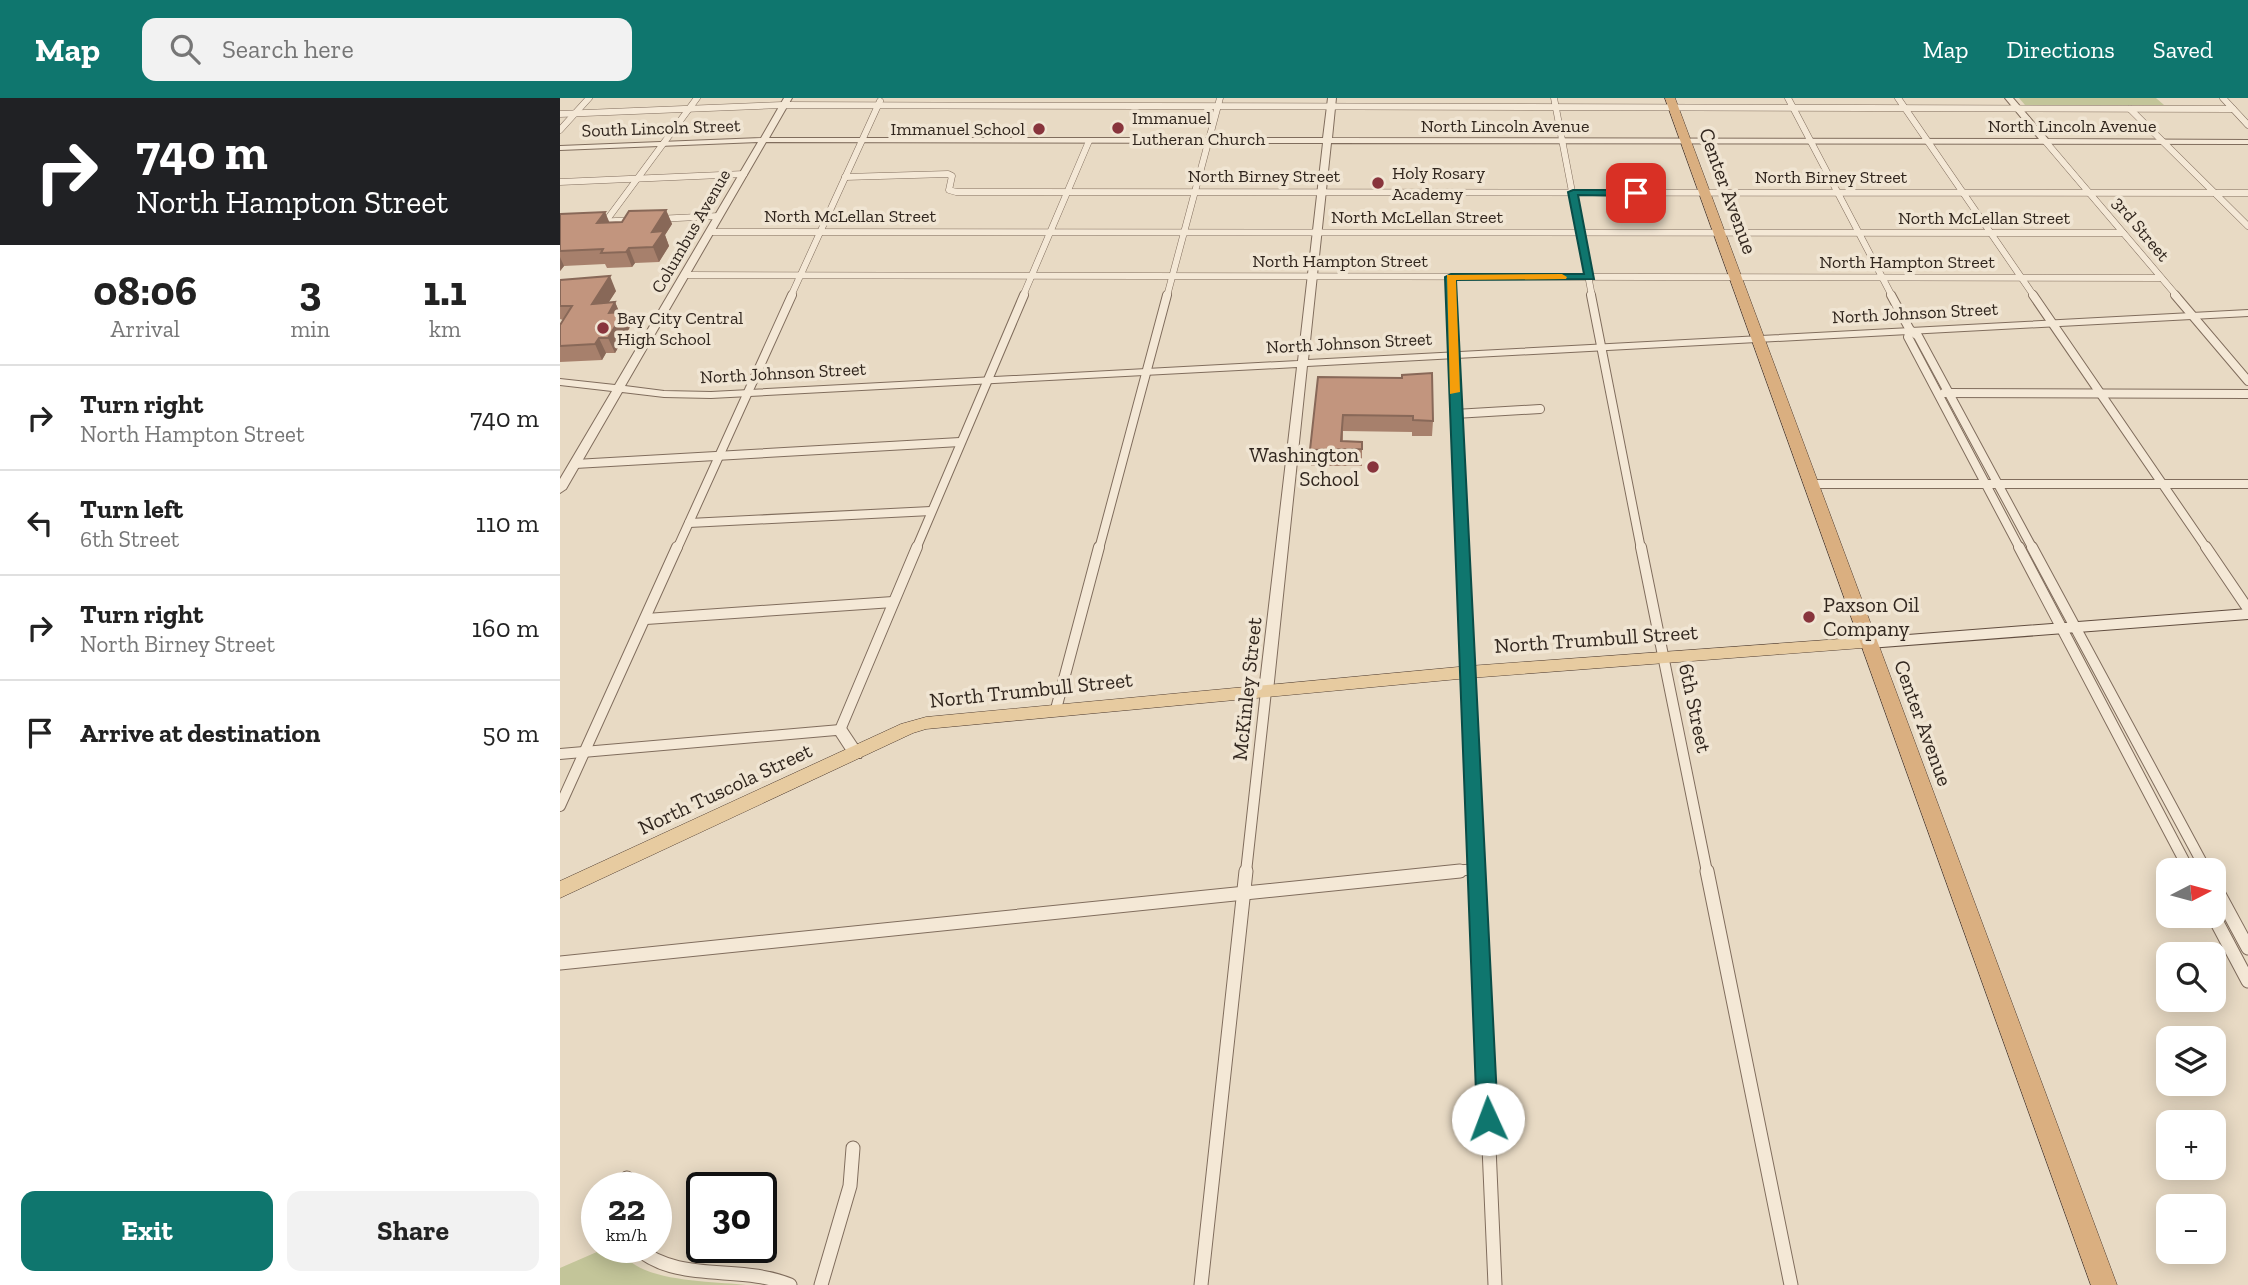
<!DOCTYPE html>
<html lang="en">
<head>
<meta charset="utf-8">
<style>
	:root { --surface:#fff; --page:#f2f2f2; --text:#222; --muted:#767676; --line:#e0e0e0; --accent:#0f766e }
	body { margin:0; font-family:"Zilla Slab",serif; background:var(--page); color:var(--text); height:100vh; display:flex; flex-direction:column; font-size:26px; white-space:nowrap }
	* { box-sizing:border-box; margin:0 }
	p { font-size:23px; color:var(--muted) }
	.icon { flex:none; width:38px; height:38px; fill:none; stroke:currentColor; stroke-width:2; stroke-linecap:round; stroke-linejoin:round }
	.map { position:relative; flex:1; overflow:hidden }
	.side { display:flex; flex-direction:column; background:var(--surface); width:560px }
	.side>* { flex:none }
	.banner { background:#202124; color:#fff; overflow:hidden }
	.needle { width:46px; rotate:84deg }
	.controls { position:absolute; left:1596px; top:760px; display:grid; gap:14px }
	.controls a { display:grid; place-items:center; width:70px; height:70px; border-radius:14px; background:var(--surface); box-shadow:0 4px 18px #0003; font-size:35px }
	.speed { position:absolute; left:21px; top:1074px; display:flex; gap:14px; font-size:35px; font-weight:700; text-align:center }
	.speed>* { display:grid; place-content:center; width:91px; height:91px; border-radius:50%; background:var(--surface); box-shadow:0 4px 18px #0003; line-height:1 }
	.speed small { font-size:18px; font-weight:400 }
	.speed .limit { border:4px solid #111; border-radius:10px; background:#fff; color:#111 }
	.pin { position:absolute; display:grid; place-items:center; width:60px; height:60px; color:#fff; margin:-30px; border-radius:14px; box-shadow:0 4px 10px #0006 }
	.me { position:absolute; width:77px; margin:-38px; rotate:358deg; stroke-linejoin:round; filter:drop-shadow(0 0 5px #0008) }
	.turn { display:flex; align-items:center; gap:24px; height:147px; padding:0 21px; font-size:32px }
	.turn .icon { width:91px; height:91px; stroke-width:2.5 }
	.turn b { display:block; font-size:49px; line-height:60px }
	.eta { display:flex; justify-content:space-evenly; align-items:center; height:119px; text-align:center }
	.eta b { font-size:42px; font-weight:700; line-height:49px }
	.cta { display:flex; gap:14px; margin-top:auto; padding:14px 21px }
	.cta a { flex:1; height:80px; border-radius:14px; background:var(--accent); color:#fff; font-size:28px; font-weight:700; line-height:80px; text-align:center }
	.cta a+a { background:var(--page); color:var(--text) }
	ul { padding:0; list-style:none }
	li { display:flex; align-items:center; gap:21px; height:105px; padding:0 21px; border-top:2px solid var(--line) }
	li div { flex:1 }
	li b { display:block; font-size:26px }
	li em { font-style:normal }
	header { display:flex; align-items:center; gap:42px; box-sizing:border-box; height:98px; padding:0 35px; background:var(--accent); color:#fff }
	header strong { font-size:33px }
	nav { display:flex; gap:38px; margin-inline-start:auto; font-size:24px }
	.search { width:490px; height:63px; background:var(--page); display:flex; align-items:center; gap:18px; box-sizing:border-box; padding:0 24px; border-radius:14px; color:var(--muted); font-size:26px }
	main { display:flex; flex:1; min-height:0 }
	.map>svg:first-child { display:block }
</style>
</head>
<body>
<header>
<strong>Map</strong>
<div class="search"><svg class="icon" aria-label="search" viewBox="0 0 24 24"><circle cx="10" cy="10" r="6"/><path d="M15 15l6 6"/></svg>Search here</div>
<nav><a>Map</a><a>Directions</a><a>Saved</a></nav>
</header>
<main>
<section class="side">
<div class="banner">
<div class="turn"><svg class="icon" aria-label="right" viewBox="0 0 24 24"><path d="M7 20v-9h11M14 6l5 5-5 5"/></svg><div><b>740 m</b>North Hampton Street</div></div>
</div>
<div class="eta">
<div><b>08:06</b><p>Arrival</p></div>
<div><b>3</b><p>min</p></div>
<div><b>1.1</b><p>km</p></div>
</div>
<ul>
<li><svg class="icon" aria-label="right" viewBox="0 0 24 24"><path d="M7 20v-9h11M14 6l5 5-5 5"/></svg><div><b>Turn right</b><p>North Hampton Street</p></div><em>740 m</em></li>
<li><svg class="icon" aria-label="left" viewBox="0 0 24 24"><path d="M17 20v-9H6M10 6l-5 5 5 5"/></svg><div><b>Turn left</b><p>6th Street</p></div><em>110 m</em></li>
<li><svg class="icon" aria-label="right" viewBox="0 0 24 24"><path d="M7 20v-9h11M14 6l5 5-5 5"/></svg><div><b>Turn right</b><p>North Birney Street</p></div><em>160 m</em></li>
<li><svg class="icon" aria-label="arrive" viewBox="0 0 24 24"><path d="M6 21V4h12l-3 4 3 4H6"/></svg><div><b>Arrive at destination</b></div><em>50 m</em></li>
</ul>
<div class="cta"><a>Exit</a><a>Share</a></div>
</section>
<div class="map">
<svg width="1688" height="1187" viewBox="0 0 1688 1187">
	<rect width="100%" height="100%" fill="#e8dac4"/>
	<g fill="#c3c599">
		<polygon points="1459,0 1596,0 1604,7 1465,7"/>
		<path d="M46,1150h15c11,35 93,33 125,37h-186v-17z"/>
	</g>
	<g fill="none" stroke-linecap="round" stroke-linejoin="round">
		<defs>
			<g id="minor-far3">
				<polyline points="994,0 1032,198"/>
				<polyline points="1228,0 1332,198"/>
				<polyline points="1338,0 1474,198"/>
				<polyline points="1663,0 1688,27"/>
				<polyline points="1570,11 1688,128"/>
				<polyline points="0,16 223,7 1673,11"/>
				<polyline points="0,32 29,0"/>
				<polyline points="1486,44 1617,198"/>
				<polyline points="285,79 388,76 392,78 389,92 396,94 1688,95"/>
				<polyline points="0,84 184,76"/>
				<polyline points="96,121 159,118"/>
				<polyline points="46,123 137,0"/>
				<polyline points="36,124 76,122"/>
				<polyline points="150,134 1563,135"/>
				<polyline points="127,177 1601,180"/>
				<polyline points="891,179 892,198"/>
				<polyline points="231,198 320,3"/>
				<polyline points="463,198 529,43"/>
				<polyline points="607,198 660,0"/>
			</g>
			<g id="minor-far2">
				<polyline points="892,197 903,451"/>
				<polyline points="1031,197 1081,451"/>
				<polyline points="1331,197 1350,232 1358,238 1473,451"/>
				<polyline points="1473,197 1647,451"/>
				<polyline points="1615,197 1688,283"/>
				<polyline points="1350,232 1348,239 1460,451"/>
				<polyline points="1384,295 1688,296"/>
				<polyline points="895,316 980,311"/>
				<polyline points="15,366 400,344"/>
				<polyline points="1252,386 1688,386"/>
				<polyline points="129,425 371,413"/>
				<polyline points="117,451 232,197"/>
				<polyline points="356,451 464,197"/>
				<polyline points="539,451 607,197"/>
			</g>
			<g id="minor-far1">
				<polyline points="903,449 917,774"/>
				<polyline points="1081,449 1147,774"/>
				<polyline points="1459,449 1629,772"/>
				<polyline points="1472,449 1646,772"/>
				<polyline points="1646,449 1688,511"/>
				<polyline points="86,521 333,504"/>
				<polyline points="496,611 539,449"/>
				<polyline points="280,632 357,449"/>
				<polyline points="0,708 117,449"/>
				<polyline points="686,774 706,593"/>
				<polyline points="882,774 917,771"/>
			</g>
			<g id="minor">
				<polyline points="917,773 935,1187"/>
				<polyline points="1147,773 1231,1187"/>
				<polyline points="1654,787 1688,850"/>
				<polyline points="1653,817 1688,883"/>
				<polyline points="0,865 900,773"/>
				<polyline points="67,1080 68,1090"/>
				<path d="M77,1150c42,36 104,16 153,37"/>
				<polyline points="261,1187 290,1088 293,1050"/>
				<polyline points="641,1187 686,773"/>
			</g>
			<g id="tertiary">
				<path d="M224,0h8l-23,40h554l5,-40h8l-4,40 707,1 -34,-41h8l35,41 200,1v4l-917,-1 -23,217 940,-50v6l-941,50 -34,325 -7,5 -7,-5 38,-324 -586,31 -47,-1 -42,-5 -56,97 -6,4v-14l52,-88 -52,-6v-6l55,6 143,-243 -198,8v-4l201,-8zM206,44l557,1 -25,218 -587,31 -47,-1 -39,-5z"/>
				<polygon points="280,627 285,628 301,652 303,656 301,660 291,660 276,637 0,661 0,651"/>
			</g>
			<polygon id="secondary" points="1688,511 1688,521 1309,550 1301,545 1309,540"/>
			<polygon id="primary" points="1309,539 1315,541 1317,545 1315,549 909,580 366,631 353,635 0,800 0,783 341,626 366,619 909,568"/>
			<polygon id="trunk" points="1105,0 1115,0 1557,1187 1531,1187"/>
		</defs>
		<use href="#minor-far3" stroke="#806d5d" stroke-width="7"/>
		<use href="#minor-far2" stroke="#806d5d" stroke-width="10"/>
		<use href="#minor-far1" stroke="#806d5d" stroke-width="12"/>
		<use href="#minor" stroke="#806d5d" stroke-width="15"/>
		<use href="#tertiary" stroke="#806d5d" stroke-width="2"/>
		<use href="#secondary" stroke="#624e40" stroke-width="2"/>
		<use href="#primary" stroke="#4f3c30" stroke-width="1"/>
		<use href="#trunk" stroke="#4f3c30" stroke-width="1"/>
		<use href="#minor-far3" stroke="#f4e8d6" stroke-width="6"/>
		<use href="#minor-far2" stroke="#f4e8d6" stroke-width="8"/>
		<use href="#minor-far1" stroke="#f4e8d6" stroke-width="10"/>
		<use href="#minor" stroke="#f4e8d6" stroke-width="13"/>
		<use href="#tertiary" fill="#f4e8d6" fill-rule="evenodd"/>
		<use href="#secondary" fill="#f4e8d6" fill-rule="evenodd"/>
		<use href="#primary" fill="#e7cba0" fill-rule="evenodd"/>
		<use href="#trunk" fill="#daaf80" fill-rule="evenodd"/>
	</g>
	<g fill="#a7806c">
		<polygon points="106,112 112,126 105,137 109,148 99,164 75,165 72,169 47,170 45,166 4,168 0,173 0,116 45,114 49,125 62,124"/>
		<polygon points="0,182 56,193 48,205 55,204 59,214 64,214 70,229 55,255 46,255 42,262 0,264 0,227 3,222 0,221"/>
		<polygon points="758,279 873,323 872,338 852,338 852,334 783,333 783,343 802,344 802,368 751,368 750,352"/>
	</g>
	<g fill="#886858">
		<polygon points="106,112 112,126 105,137 109,148 99,164 93,149 92,134"/>
		<polygon points="45,114 51,128 37,125"/>
		<polygon points="69,150 75,165 72,169 66,154"/>
		<polygon points="0,159 4,168 0,173"/>
		<polygon points="50,178 56,193 38,221 32,206"/>
		<polygon points="55,204 61,218 64,214 70,229 55,255 48,240 49,215"/>
		<polygon points="39,240 46,255 42,262 35,246"/>
	</g>
	<g fill="#c2957e" stroke="#886858" stroke-width="2">
		<polygon points="106,112 92,134 104,133 93,149 69,150 66,154 41,155 43,151 0,153 0,116 45,114 37,125 62,124 69,113"/>
		<polygon points="50,178 32,206 55,204 49,215 64,214 48,240 39,240 35,246 0,248 0,227 12,208 0,208 0,182"/>
		<polygon points="872,275 873,323 853,322 853,318 783,317 781,343 802,344 802,351 750,352 758,279 842,280 842,277"/>
	</g>
	<polygon fill="#0f766e" stroke="#0a4d48" stroke-width="2" points="1013,92 1076,92 1080,95 1076,98 1018,97 1034,181 896,182 938,1021 935,1028 928,1030 920,1028 917,1021 885,179 891,176 1024,176 1008,94"/>
	<polygon fill="#f59e0b" points="1002,176 1007,179 1006,181 896,182 900,294 890,296 887,177"/>
	<g fill="#88343c" stroke="#f0e5d3" stroke-width="2.5">
		<circle cx="558" cy="30" r="7"/>
		<circle cx="479" cy="31" r="7"/>
		<circle cx="818" cy="85" r="7"/>
		<circle cx="43" cy="230" r="7"/>
		<circle cx="813" cy="369" r="7"/>
		<circle cx="1249" cy="519" r="7"/>
	</g>
	<g text-anchor="middle" stroke-width="7" stroke-linejoin="round" paint-order="stroke">
		<g font-size="18" fill="#32271f" stroke="#f0e5d3" text-anchor="start">
			<text x="572" y="26">Immanuel<tspan x="572" dy="21">Lutheran Church</tspan></text>
			<text x="465" y="37" text-anchor="end">Immanuel School</text>
			<text x="832" y="81">Holy Rosary<tspan x="832" dy="21">Academy</tspan></text>
			<text x="57" y="226">Bay City Central<tspan x="57" dy="21">High School</tspan></text>
		</g>
		<g font-size="18" fill="#32271f" stroke="#f0e5d3">
			<text x="945" y="34">North Lincoln Avenue</text>
			<text x="1512" y="34">North Lincoln Avenue</text>
			<text transform="translate(101 30) rotate(-2)" y="6">South Lincoln Street</text>
			<text x="704" y="84">North Birney Street</text>
			<text x="1271" y="85">North Birney Street</text>
			<text x="290" y="124">North McLellan Street</text>
			<text x="857" y="125">North McLellan Street</text>
			<text x="1424" y="126">North McLellan Street</text>
			<text transform="translate(1581 131) rotate(50)" y="6">3rd Street</text>
			<text transform="translate(131 133) rotate(-60)" y="6">Columbus Avenue</text>
			<text x="780" y="169">North Hampton Street</text>
			<text x="1347" y="170">North Hampton Street</text>
			<text transform="translate(1355 215) rotate(-3)" y="6">North Johnson Street</text>
			<text transform="translate(789 245) rotate(-3)" y="6">North Johnson Street</text>
			<text transform="translate(223 275) rotate(-3)" y="6">North Johnson Street</text>
		</g>
		<g font-size="21" fill="#32271f" stroke="#f0e5d3">
			<text transform="translate(1168 93) rotate(70)" y="7">Center Avenue</text>
			<text transform="translate(1036 541) rotate(-4)" y="7">North Trumbull Street</text>
			<text transform="translate(687 591) rotate(-84)" y="7">McKinley Street</text>
			<text transform="translate(471 592) rotate(-6)" y="7">North Trumbull Street</text>
			<text transform="translate(1135 610) rotate(78)" y="7">6th Street</text>
			<text transform="translate(1363 625) rotate(70)" y="7">Center Avenue</text>
			<text transform="translate(165 691) rotate(-25)" y="7">North Tuscola Street</text>
		</g>
		<g font-size="21" fill="#32271f" stroke="#f0e5d3" text-anchor="end">
			<text x="799" y="364">Washington<tspan x="799" dy="24">School</tspan></text>
			<text x="1263" y="514" text-anchor="start">Paxson Oil<tspan x="1263" dy="24">Company</tspan></text>
		</g>
	</g>
</svg>
<div class="controls">
<a><svg class="needle" viewBox="-14 -14 28 28"><path d="M0-13l5 13h-10z" fill="#e53935"/><path d="M0 13l5-13h-10z" fill="#767676"/></svg></a>
<a><svg class="icon" aria-label="search" viewBox="0 0 24 24"><circle cx="10" cy="10" r="6"/><path d="M15 15l6 6"/></svg></a>
<a><svg class="icon" aria-label="layers" viewBox="0 0 24 24"><path d="M12 4l9 5-9 5-9-5zM3 14l9 5 9-5"/></svg></a>
<a>+</a>
<a>−</a>
</div>
<div class="speed"><div>22<small>km/h</small></div><div class="limit">30</div></div>
<div class="pin" style="left:1076px;top:95px;background:#d93025"><svg class="icon" aria-label="arrive" viewBox="0 0 24 24"><path d="M6 21V4h12l-3 4 3 4H6"/></svg></div>
<svg class="me" style="left:928px;top:1021px" viewBox="-20 -20 40 40"><circle r="19" fill="#fff"/><path d="M0-13L10 11 0 6-10 11z" fill="#0f766e"/></svg>
</div>
</main>
</body>
</html>
